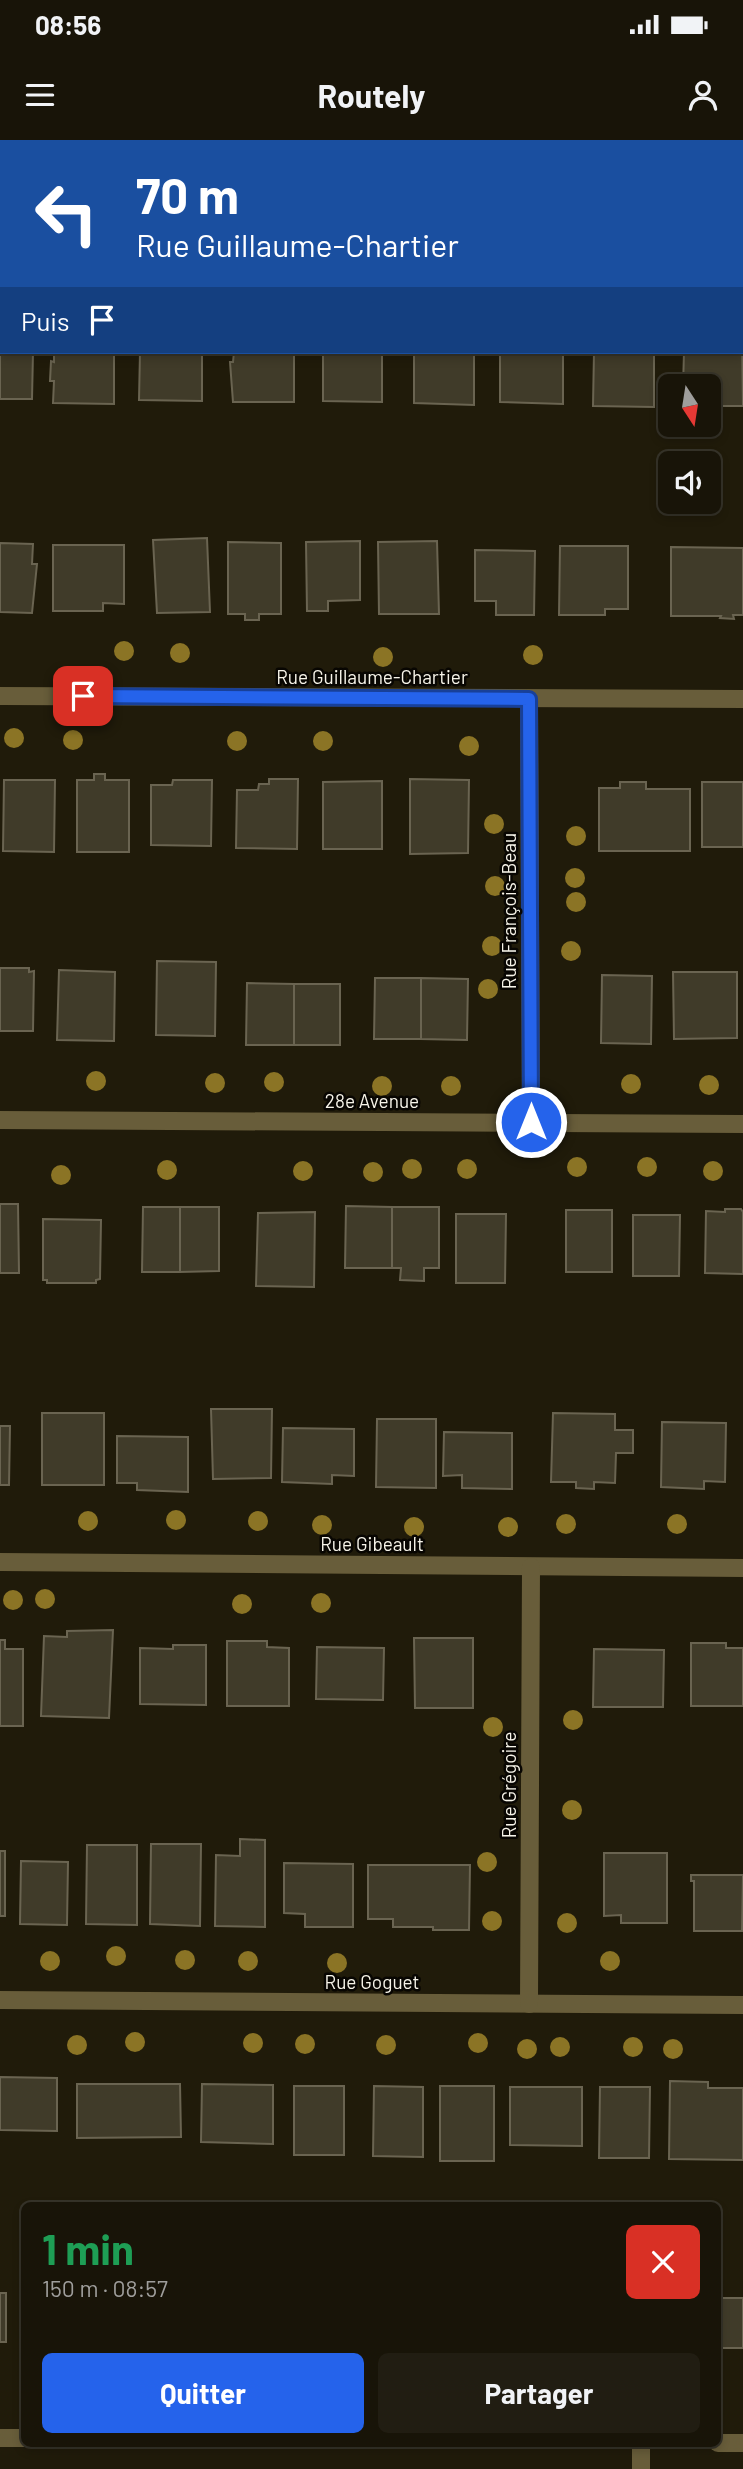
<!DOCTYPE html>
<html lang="fr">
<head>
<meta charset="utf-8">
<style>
	:root { --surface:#181408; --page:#211d12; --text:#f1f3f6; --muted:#9f9e9c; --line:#363329; --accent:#2563eb }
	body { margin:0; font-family:Barlow,sans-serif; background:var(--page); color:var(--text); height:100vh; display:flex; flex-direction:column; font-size:26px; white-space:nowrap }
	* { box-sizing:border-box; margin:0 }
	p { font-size:23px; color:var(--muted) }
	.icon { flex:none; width:38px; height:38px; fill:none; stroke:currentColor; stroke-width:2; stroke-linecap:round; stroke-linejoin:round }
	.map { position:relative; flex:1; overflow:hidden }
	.drawer { position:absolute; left:21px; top:2062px; width:700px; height:245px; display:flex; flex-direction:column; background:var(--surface); border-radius:10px; box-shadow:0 4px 10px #0003,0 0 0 2px var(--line) }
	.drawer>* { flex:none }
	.top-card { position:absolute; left:0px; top:0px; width:744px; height:214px; box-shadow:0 4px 10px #0003,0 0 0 2px var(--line); background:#1a4fa0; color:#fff; overflow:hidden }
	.needle { width:46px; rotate:168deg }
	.controls { position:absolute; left:658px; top:234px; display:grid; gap:14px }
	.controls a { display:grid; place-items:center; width:63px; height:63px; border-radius:10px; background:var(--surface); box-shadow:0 4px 10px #0003,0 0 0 2px var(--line); font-size:35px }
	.pin { position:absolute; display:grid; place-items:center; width:60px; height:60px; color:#fff; margin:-30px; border-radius:14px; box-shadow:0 4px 10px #0006 }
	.me { position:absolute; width:77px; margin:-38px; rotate:0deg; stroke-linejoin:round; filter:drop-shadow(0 0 5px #0008) }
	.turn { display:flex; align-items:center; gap:24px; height:147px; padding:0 21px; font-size:32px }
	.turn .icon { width:91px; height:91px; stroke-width:2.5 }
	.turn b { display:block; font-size:49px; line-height:60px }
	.then { display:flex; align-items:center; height:66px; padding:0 21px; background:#0003; gap:14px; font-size:26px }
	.round { display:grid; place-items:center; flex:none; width:74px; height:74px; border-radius:10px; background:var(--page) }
	.overview { display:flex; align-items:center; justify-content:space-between; height:119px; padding:0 21px }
	h1 { font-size:42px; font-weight:700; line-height:52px; color:#1e9e55 }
	.cta { display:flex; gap:14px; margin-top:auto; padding:14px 21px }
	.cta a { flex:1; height:80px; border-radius:10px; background:var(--accent); color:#fff; font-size:28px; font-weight:700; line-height:80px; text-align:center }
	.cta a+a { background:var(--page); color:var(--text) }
	.status { display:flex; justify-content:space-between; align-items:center; height:49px; padding:0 35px; background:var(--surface); direction:ltr }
	.status svg { height:19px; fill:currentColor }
	header { display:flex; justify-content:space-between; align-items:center; height:91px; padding:0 21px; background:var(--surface); font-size:32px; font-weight:700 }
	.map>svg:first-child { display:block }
</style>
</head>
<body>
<div class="status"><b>08:56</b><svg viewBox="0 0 49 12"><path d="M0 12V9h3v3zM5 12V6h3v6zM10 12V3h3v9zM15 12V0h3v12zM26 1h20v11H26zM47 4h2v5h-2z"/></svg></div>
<header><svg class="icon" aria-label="menu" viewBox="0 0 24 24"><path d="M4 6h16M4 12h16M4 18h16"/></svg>Routely<svg class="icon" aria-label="person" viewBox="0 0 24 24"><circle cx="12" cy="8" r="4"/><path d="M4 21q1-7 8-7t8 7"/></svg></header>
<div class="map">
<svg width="743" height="2329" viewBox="0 0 743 2329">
	<rect width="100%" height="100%" fill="#201b0a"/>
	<g fill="#403b29" stroke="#6a6451" stroke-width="2">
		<polygon points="2,0 106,0 2,2"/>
		<polygon points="106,0 211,0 106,2"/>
		<polygon points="260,0 366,0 260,2"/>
		<polygon points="366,0 471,0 366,2"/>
		<polygon points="516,0 622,0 516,2"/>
		<polygon points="622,0 726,0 622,2"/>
		<polygon points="0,190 2,212 33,212 32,259 0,259"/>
		<polygon points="742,196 743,266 709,266 709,247 683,247 684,212 742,212"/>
		<polygon points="54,212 114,212 114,264 53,263 54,241 50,241 51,221 54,222"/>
		<polygon points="140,212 202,212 202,261 139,260"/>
		<polygon points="234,212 294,212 294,262 233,262 230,222 233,222"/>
		<polygon points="323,212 382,212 382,262 323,261"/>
		<polygon points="414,212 474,212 474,265 414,263"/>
		<polygon points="500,212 563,212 563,264 500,262"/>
		<polygon points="594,212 654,212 654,267 593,266"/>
		<polygon points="207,398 210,472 157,473 153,400"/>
		<polygon points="360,401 360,460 328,461 328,471 307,471 306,402"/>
		<polygon points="437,401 439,474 379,474 378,402"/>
		<polygon points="228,402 281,403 281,474 259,474 259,480 245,480 245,474 228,474"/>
		<polygon points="0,403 33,404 32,424 37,424 32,473 0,472"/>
		<polygon points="53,405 124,405 124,464 103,463 103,471 53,471"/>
		<polygon points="560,406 628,406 628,469 605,469 605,475 559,475"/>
		<polygon points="671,407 743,408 743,475 733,475 734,479 720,478 721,476 671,476"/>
		<polygon points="475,410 535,411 534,475 496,475 496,461 475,461"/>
		<polygon points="94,634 105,634 105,640 129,640 129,712 77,712 77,640 94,640"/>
		<polygon points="269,639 298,639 297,709 236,708 237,650 258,650 259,644 269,644"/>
		<polygon points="410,639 469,640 468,713 410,714"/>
		<polygon points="4,640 55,640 54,712 3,711"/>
		<polygon points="173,640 212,640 211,706 151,705 151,645 172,645"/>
		<polygon points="382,641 382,709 323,709 323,642"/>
		<polygon points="620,642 646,642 646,649 690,649 690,711 599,711 599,648 620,648"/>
		<rect x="702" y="642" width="41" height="65"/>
		<polygon points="157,821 216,822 215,896 156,895"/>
		<polygon points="0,828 29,828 29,832 34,831 33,891 0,891"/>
		<polygon points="59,830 115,832 114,901 57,900"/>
		<polygon points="673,832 737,832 737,898 674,899"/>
		<polygon points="602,835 652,836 651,904 601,903"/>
		<polygon points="375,838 421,838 421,899 374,899"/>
		<polygon points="421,838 468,839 467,900 421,899"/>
		<polygon points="247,843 294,844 294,905 246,905"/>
		<rect x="294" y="844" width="46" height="61"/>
		<polygon points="0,1064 18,1064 19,1133 0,1133"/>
		<polygon points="346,1066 392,1067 392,1128 345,1128"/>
		<polygon points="143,1067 180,1067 180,1132 142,1132"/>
		<polygon points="180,1067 219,1067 219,1131 180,1132"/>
		<polygon points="392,1067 439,1067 439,1128 424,1128 424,1141 400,1140 401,1128 392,1128"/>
		<polygon points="725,1069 741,1069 743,1072 743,1134 705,1133 706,1071 725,1072"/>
		<rect x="566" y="1070" width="46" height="62"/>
		<polygon points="315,1072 314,1147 256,1146 258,1073"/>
		<polygon points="456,1074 506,1074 505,1143 456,1143"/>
		<polygon points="633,1075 680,1075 679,1136 633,1136"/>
		<polygon points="43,1079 101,1080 100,1139 96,1140 96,1143 47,1143 47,1140 43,1140"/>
		<polygon points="211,1269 272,1269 271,1338 213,1339"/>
		<rect x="42" y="1273" width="62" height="72"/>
		<polygon points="553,1273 615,1274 615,1290 633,1290 633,1313 616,1313 615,1343 594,1342 594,1349 576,1348 576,1342 551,1342"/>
		<polygon points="377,1279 436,1279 436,1348 376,1347"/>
		<polygon points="662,1282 726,1283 725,1342 704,1341 704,1349 661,1347"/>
		<polygon points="0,1286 10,1286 9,1345 0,1345"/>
		<polygon points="283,1288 354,1289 354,1336 332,1335 332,1344 282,1342"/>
		<polygon points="444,1292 512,1293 512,1349 462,1348 462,1335 443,1336"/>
		<polygon points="117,1296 188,1297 188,1352 137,1350 137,1343 117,1343"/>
		<polygon points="113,1490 109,1578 41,1576 44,1496 67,1497 67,1491"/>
		<polygon points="414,1498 473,1498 473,1568 415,1568"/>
		<polygon points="0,1500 5,1500 5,1509 23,1509 23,1586 0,1586"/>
		<polygon points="227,1501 267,1501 267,1507 289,1508 289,1566 227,1566"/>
		<polygon points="691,1503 726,1503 726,1508 743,1508 743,1566 691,1566"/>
		<polygon points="173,1505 206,1505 206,1565 140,1564 140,1508 173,1509"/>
		<polygon points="317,1507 384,1508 383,1560 316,1559"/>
		<polygon points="594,1509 664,1510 663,1567 593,1567"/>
		<polygon points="240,1699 265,1700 265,1787 215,1786 216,1715 240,1716"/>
		<polygon points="151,1704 201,1704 200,1786 150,1784"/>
		<polygon points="87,1705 137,1705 137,1785 86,1784"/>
		<rect x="0" y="1711" width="5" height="65"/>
		<polygon points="604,1713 667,1713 667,1783 621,1783 621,1775 604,1776"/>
		<polygon points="21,1721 68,1722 67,1785 20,1784"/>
		<polygon points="284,1723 353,1724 353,1787 305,1787 305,1774 284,1773"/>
		<polygon points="368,1725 470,1725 469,1790 433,1790 433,1787 393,1787 393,1779 368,1779"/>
		<polygon points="691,1735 743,1735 742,1791 694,1791 694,1741 691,1741"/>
		<polygon points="0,1937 57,1938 57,1991 0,1990"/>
		<polygon points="670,1941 708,1942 708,1948 743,1948 743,2020 669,2019"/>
		<polygon points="77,1944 180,1944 181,1997 77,1998"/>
		<polygon points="202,1944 273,1945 273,2004 201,2002"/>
		<rect x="294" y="1946" width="50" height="69"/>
		<polygon points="374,1946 423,1947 423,2017 373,2016"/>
		<rect x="440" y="1946" width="54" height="75"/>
		<polygon points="510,1947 582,1947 582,2006 510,2005"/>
		<polygon points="600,1947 650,1947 649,2018 599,2018"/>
		<rect x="0" y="2153" width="6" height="49"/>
		<rect x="718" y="2158" width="25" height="50"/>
	</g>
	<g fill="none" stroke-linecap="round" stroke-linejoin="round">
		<g stroke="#685d3a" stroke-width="18">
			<polyline points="0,110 2,110"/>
			<polyline points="742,114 743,114"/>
			<polyline points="0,556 743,559"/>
			<polyline points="529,559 531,982"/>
			<polyline points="0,980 743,984"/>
			<polyline points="0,1422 743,1428"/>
			<polyline points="0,1860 743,1865"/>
			<polyline points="529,1864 531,1427"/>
			<polyline points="0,2298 24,2298"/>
			<polyline points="718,2303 743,2303"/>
			<polyline points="641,2329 641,2303"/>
		</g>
	</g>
	<g fill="#8b7425">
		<circle cx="124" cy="511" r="10"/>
		<circle cx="180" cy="513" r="10"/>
		<circle cx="533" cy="515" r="10"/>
		<circle cx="383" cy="517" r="10"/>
		<circle cx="14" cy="598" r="10"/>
		<circle cx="73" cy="600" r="10"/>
		<circle cx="237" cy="601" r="10"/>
		<circle cx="323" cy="601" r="10"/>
		<circle cx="469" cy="606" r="10"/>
		<circle cx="494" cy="684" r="10"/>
		<circle cx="576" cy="696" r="10"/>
		<circle cx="575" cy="738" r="10"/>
		<circle cx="495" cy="746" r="10"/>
		<circle cx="576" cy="762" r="10"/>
		<circle cx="492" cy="806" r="10"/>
		<circle cx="571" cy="811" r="10"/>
		<circle cx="488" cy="849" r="10"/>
		<circle cx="96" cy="941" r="10"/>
		<circle cx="274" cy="942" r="10"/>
		<circle cx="215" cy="943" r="10"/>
		<circle cx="631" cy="944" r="10"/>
		<circle cx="709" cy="945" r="10"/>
		<circle cx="382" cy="946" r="10"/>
		<circle cx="451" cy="946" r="10"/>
		<circle cx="577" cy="1027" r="10"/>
		<circle cx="647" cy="1027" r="10"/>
		<circle cx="412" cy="1029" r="10"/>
		<circle cx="467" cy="1029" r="10"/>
		<circle cx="167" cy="1030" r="10"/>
		<circle cx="303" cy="1031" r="10"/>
		<circle cx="713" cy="1031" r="10"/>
		<circle cx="373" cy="1032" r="10"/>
		<circle cx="61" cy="1035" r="10"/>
		<circle cx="176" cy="1380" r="10"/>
		<circle cx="88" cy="1381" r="10"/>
		<circle cx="258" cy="1381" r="10"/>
		<circle cx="566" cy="1384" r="10"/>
		<circle cx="677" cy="1384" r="10"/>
		<circle cx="322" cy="1385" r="10"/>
		<circle cx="414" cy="1387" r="10"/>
		<circle cx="508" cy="1387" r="10"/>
		<circle cx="45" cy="1459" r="10"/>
		<circle cx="13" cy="1460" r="10"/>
		<circle cx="321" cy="1463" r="10"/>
		<circle cx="242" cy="1464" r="10"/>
		<circle cx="573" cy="1580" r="10"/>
		<circle cx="493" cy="1587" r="10"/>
		<circle cx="572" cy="1670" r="10"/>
		<circle cx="487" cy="1722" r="10"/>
		<circle cx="492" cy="1781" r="10"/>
		<circle cx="567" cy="1783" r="10"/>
		<circle cx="116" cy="1816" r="10"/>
		<circle cx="185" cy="1820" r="10"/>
		<circle cx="50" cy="1821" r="10"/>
		<circle cx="248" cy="1821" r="10"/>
		<circle cx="610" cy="1821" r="10"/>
		<circle cx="337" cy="1823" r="10"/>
		<circle cx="135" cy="1902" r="10"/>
		<circle cx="253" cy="1903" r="10"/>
		<circle cx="478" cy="1903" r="10"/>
		<circle cx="305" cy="1904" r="10"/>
		<circle cx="77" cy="1905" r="10"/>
		<circle cx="386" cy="1905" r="10"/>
		<circle cx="560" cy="1907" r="10"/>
		<circle cx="633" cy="1907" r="10"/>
		<circle cx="527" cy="1909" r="10"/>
		<circle cx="673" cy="1909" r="10"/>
	</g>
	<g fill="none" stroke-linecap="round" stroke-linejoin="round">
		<defs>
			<polyline id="route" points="83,556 529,559 531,982"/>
		</defs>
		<use href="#route" stroke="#184099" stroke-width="18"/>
		<use href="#route" stroke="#2563eb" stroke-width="12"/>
	</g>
	<g text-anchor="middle" stroke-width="5" stroke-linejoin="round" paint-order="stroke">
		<g font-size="19" fill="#f7f4e9" stroke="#080602">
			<text x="372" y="544">Rue Guillaume-Chartier</text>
			<text transform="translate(509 771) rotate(-90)" y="7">Rue François-Beau</text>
			<text x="372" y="968">28e Avenue</text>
			<text x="372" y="1411">Rue Gibeault</text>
			<text transform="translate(509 1645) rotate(-90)" y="7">Rue Grégoire</text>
			<text x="372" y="1849">Rue Goguet</text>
		</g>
	</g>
</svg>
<div class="controls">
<a><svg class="needle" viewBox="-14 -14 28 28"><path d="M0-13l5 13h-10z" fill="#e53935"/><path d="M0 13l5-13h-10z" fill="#9f9e9c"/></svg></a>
<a><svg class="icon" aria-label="sound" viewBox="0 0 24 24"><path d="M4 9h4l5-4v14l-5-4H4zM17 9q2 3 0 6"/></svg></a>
</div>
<div class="pin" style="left:83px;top:556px;background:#d93025"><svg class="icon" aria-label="arrive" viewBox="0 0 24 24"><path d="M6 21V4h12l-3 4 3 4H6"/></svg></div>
<svg class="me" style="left:531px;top:982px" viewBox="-20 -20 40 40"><circle r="17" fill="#2563eb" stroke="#fff" stroke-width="3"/><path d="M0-11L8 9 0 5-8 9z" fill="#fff"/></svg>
<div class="top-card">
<div class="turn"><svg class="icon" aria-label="left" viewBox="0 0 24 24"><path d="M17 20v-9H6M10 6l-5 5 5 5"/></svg><div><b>70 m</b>Rue Guillaume-Chartier</div></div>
<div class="then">Puis<svg class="icon" aria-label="arrive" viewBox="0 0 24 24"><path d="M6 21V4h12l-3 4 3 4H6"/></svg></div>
</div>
<section class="drawer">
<div class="overview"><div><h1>1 min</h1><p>150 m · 08:57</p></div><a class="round" style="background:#d93025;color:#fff"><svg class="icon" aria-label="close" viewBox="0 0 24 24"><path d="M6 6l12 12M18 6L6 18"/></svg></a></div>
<div class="cta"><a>Quitter</a><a>Partager</a></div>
</section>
</div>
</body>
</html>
